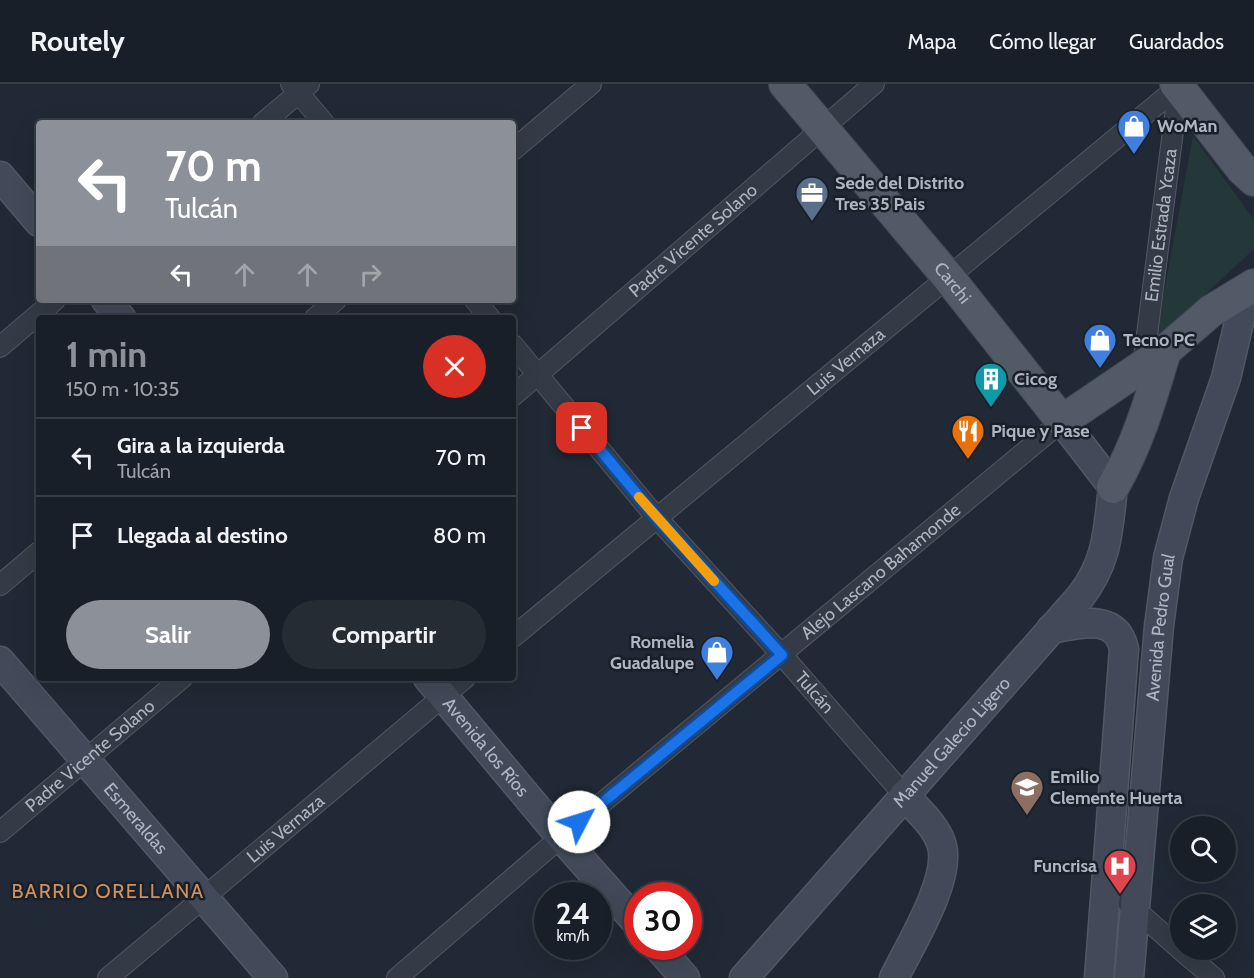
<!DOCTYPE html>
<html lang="es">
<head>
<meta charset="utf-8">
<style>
	:root { --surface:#181f28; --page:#252c34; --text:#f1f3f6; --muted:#9fa2a8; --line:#363d45; --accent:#8c9099 }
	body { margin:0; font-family:Cabin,sans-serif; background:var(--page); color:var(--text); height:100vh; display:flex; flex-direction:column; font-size:22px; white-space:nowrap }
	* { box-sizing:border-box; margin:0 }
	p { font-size:20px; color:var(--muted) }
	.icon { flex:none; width:33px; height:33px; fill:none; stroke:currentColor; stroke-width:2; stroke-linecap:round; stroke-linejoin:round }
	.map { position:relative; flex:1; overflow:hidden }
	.panel { position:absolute; left:36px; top:231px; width:480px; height:366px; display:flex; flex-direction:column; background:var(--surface); border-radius:6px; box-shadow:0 6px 24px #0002,0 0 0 2px var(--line) }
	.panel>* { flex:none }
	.top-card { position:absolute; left:36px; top:36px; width:480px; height:183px; border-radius:6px; box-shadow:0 6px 24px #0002,0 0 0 2px var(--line); background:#8c9099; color:#fff; overflow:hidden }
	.tools { position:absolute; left:1170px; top:732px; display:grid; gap:12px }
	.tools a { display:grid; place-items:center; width:66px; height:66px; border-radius:50%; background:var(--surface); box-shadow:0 6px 24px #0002,0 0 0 2px var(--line); font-size:30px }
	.speed { position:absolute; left:534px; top:798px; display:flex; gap:12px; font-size:30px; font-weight:700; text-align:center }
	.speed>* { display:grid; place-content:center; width:78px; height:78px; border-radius:50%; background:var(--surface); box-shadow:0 6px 24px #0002,0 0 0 2px var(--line); line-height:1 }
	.speed small { font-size:15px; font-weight:400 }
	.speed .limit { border:9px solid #d22; background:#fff; color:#111 }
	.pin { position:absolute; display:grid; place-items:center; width:51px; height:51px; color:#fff; margin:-26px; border-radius:12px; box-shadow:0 3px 9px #0006 }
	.me { position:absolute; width:66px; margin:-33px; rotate:50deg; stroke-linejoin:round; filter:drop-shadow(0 0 4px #0008) }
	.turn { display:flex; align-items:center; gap:21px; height:126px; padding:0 30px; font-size:27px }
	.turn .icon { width:78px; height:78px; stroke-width:2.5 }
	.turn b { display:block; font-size:42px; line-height:51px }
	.lanes { display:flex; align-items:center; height:57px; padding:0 30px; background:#0003; justify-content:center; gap:30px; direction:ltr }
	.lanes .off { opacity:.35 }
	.round { display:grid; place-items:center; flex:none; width:63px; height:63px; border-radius:32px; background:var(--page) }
	.overview { display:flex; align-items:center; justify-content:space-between; height:102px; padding:0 30px }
	h1 { font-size:36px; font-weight:800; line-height:45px; color:var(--accent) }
	.primary-button { display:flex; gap:12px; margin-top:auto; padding:12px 30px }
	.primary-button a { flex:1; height:69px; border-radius:36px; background:var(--accent); color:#fff; font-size:24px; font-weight:800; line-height:69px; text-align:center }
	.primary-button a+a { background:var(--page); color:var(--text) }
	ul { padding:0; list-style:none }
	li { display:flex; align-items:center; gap:18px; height:78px; padding:0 30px; border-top:2px solid var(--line) }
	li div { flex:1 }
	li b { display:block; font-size:22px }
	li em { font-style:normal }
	header { display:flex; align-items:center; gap:36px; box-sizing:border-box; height:84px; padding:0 30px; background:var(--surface); border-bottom:2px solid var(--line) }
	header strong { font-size:28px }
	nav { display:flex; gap:33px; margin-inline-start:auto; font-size:21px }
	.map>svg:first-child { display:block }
</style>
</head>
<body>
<header>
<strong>Routely</strong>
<nav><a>Mapa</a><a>Cómo llegar</a><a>Guardados</a></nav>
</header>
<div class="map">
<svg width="1254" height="894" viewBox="0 0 1254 894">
	<rect width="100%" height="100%" fill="#202935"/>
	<polygon fill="#253839" points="1193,52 1254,136 1254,165 1155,257"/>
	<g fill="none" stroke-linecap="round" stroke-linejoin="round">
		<defs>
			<g id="street">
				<polyline points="291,0 324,39"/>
				<polyline points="263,39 309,0"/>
				<polyline points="513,66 591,0"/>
				<polyline points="475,216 490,234"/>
				<polyline points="315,234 336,216"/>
				<path id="s1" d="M513,261l143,172 126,138 122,140"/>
				<polyline points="0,263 55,216"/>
				<path id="s2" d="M1143,282l36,-282"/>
				<path id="s3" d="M513,312l361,-312"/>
				<polyline points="0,501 39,468"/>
				<path id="s4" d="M513,553l665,-550"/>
				<path id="s5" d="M0,748l182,-154"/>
				<polyline points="1128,819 1180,865"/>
				<polyline points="1181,866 1214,894"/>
				<path id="s6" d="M108,894l357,-300"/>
				<path id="s7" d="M397,894l164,-141 501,-416"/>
			</g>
			<g id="secondary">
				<polyline points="0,92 39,138"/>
				<polyline points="106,216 121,234"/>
				<path d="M1051,545c27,-5 65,-17 73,20l-25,329"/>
				<path id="s8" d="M0,577l273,317"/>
				<path id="s9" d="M428,594l133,159 77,87"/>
				<polyline points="657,862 685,894"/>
				<path id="s10" d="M744,894l336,-381c28,-35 28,-67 33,-110l-51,-66"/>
				<path d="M894,894c15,-31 57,-98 48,-132 -5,-20 -25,-36 -38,-51"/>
				<path id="s11" d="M1129,894l30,-352 9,-68 16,-60 42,-120 21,-90"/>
			</g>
			<g id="primary">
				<path id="s12" d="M785,0l163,193 114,144 103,-70 46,-40 43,-26"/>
				<polyline points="1176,0 1242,85 1254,96"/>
				<path d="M1113,403c25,-43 38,-89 52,-136"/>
			</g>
		</defs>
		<use href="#street" stroke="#515864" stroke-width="22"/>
		<use href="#secondary" stroke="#515864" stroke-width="31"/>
		<use href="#primary" stroke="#3d4450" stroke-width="34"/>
		<use href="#street" stroke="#343b46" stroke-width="20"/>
		<use href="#secondary" stroke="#424a59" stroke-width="28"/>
		<use href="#primary" stroke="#515a66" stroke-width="32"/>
	</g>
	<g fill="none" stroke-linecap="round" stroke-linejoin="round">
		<defs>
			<polyline id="route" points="579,738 782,571 656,433 582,344"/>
		</defs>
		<use href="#route" stroke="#114b97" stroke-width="15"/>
		<use href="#route" stroke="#1a73e8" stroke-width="10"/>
		<polyline stroke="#f59e0b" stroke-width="10" points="639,413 714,497"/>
	</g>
	<defs>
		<symbol id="shop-pin" viewBox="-11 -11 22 30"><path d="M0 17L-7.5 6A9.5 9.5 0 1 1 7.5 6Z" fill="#3f7fe0" stroke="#19202a"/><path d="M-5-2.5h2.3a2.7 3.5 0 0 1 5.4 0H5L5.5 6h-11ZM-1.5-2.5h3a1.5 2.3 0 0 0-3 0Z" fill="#fff"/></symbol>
		<symbol id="office-pin" viewBox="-11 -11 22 30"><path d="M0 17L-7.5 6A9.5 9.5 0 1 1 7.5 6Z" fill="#5c6f8a" stroke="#19202a"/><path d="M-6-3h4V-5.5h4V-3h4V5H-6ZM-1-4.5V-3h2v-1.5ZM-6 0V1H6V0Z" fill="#fff"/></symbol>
		<symbol id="building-pin" viewBox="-11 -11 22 30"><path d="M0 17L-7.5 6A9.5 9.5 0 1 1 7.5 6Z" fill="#0f9aa8" stroke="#19202a"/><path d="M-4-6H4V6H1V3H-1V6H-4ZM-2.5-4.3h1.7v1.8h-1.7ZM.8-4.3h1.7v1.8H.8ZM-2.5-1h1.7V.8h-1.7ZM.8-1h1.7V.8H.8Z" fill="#fff"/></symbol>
		<symbol id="restaurant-pin" viewBox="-11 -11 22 30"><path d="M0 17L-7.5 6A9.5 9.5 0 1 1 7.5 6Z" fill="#e8710a" stroke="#19202a"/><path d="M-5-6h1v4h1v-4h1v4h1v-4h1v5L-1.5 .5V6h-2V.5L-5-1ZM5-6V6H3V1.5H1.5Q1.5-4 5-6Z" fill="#fff"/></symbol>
		<symbol id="school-pin" viewBox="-11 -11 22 30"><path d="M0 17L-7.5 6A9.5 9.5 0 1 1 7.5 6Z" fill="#8d6e63" stroke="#19202a"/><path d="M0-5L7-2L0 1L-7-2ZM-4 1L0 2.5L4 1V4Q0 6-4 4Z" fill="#fff"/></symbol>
		<symbol id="hospital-pin" viewBox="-11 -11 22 30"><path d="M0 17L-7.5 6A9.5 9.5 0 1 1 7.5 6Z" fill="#e0444e" stroke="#19202a"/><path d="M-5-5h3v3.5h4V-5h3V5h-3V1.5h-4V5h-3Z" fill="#fff"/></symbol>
	</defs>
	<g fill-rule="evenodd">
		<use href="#shop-pin" x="1115" y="23" width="38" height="52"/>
		<use href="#office-pin" x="793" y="90" width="38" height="52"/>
		<use href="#shop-pin" x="1081" y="237" width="38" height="52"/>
		<use href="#building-pin" x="972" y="276" width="38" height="52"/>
		<use href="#restaurant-pin" x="949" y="328" width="38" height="52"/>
		<use href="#shop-pin" x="698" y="549" width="38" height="52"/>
		<use href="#school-pin" x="1008" y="684" width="38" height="52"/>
		<use href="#hospital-pin" x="1101" y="763" width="38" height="52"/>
	</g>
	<g text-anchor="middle" stroke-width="5" stroke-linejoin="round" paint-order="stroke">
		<g font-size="18" font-weight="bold" fill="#aeb5c3" stroke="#19202a" text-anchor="start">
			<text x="1157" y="48">WoMan</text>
			<text x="835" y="105">Sede del Distrito<tspan x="835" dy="21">Tres 35 Pais</tspan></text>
			<text x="1123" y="262">Tecno PC</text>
			<text x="1014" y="301">Cicog</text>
			<text x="991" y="353">Pique y Pase</text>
			<text x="694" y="564" text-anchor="end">Romelia<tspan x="694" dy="21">Guadalupe</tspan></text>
			<text x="1050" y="699">Emilio<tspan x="1050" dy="21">Clemente Huerta</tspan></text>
			<text x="1097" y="788" text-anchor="end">Funcrisa</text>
		</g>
		<g font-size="18" fill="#aeb5c3" stroke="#19202a">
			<text dy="6" stroke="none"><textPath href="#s2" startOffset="142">Emilio Estrada Ycaza</textPath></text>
			<text dy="6" stroke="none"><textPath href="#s3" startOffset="238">Padre Vicente Solano</textPath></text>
			<text dy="6" stroke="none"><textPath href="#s12" startOffset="260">Carchi</textPath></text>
			<text dy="6" stroke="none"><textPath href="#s4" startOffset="432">Luis Vernaza</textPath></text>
			<text dy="6" stroke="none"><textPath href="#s7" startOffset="632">Alejo Lascano Bahamonde</textPath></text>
			<text dy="6" stroke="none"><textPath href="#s11" startOffset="352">Avenida Pedro Gual</textPath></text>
			<text dy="6" stroke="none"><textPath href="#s1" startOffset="460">Tulcán</textPath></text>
			<text dy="6" stroke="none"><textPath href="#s10" startOffset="314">Manuel Galecio Ligero</textPath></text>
			<text dy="6" stroke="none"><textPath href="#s9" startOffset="90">Avenida los Ríos</textPath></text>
			<text dy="6" stroke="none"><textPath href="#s5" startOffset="118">Padre Vicente Solano</textPath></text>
			<text dy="6" stroke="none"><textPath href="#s8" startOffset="208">Esmeraldas</textPath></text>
			<text dy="6" stroke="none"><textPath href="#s6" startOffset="232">Luis Vernaza</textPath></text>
		</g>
		<g font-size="20" letter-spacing="1.5" fill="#ce915d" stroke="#19202a">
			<text x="108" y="814">BARRIO ORELLANA</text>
		</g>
	</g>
</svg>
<div class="tools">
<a><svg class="icon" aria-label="search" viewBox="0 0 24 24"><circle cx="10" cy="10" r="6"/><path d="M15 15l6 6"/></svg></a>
<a><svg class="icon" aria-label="layers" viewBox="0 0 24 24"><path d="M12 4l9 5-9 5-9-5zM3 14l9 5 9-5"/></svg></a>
</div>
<div class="speed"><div>24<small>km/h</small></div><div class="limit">30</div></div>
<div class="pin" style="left:582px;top:344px;background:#d93025"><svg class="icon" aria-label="arrive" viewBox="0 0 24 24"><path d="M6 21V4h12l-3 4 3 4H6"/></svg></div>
<svg class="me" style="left:579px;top:738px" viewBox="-20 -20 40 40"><circle r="19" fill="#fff"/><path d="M0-13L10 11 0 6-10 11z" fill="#1a73e8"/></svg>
<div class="top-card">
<div class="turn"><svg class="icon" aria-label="left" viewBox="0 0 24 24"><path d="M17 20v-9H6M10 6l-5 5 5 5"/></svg><div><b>70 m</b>Tulcán</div></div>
<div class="lanes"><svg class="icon" aria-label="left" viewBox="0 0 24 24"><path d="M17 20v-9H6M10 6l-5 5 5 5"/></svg><svg class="icon off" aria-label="ahead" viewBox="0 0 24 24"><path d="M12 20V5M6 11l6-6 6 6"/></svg><svg class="icon off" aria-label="ahead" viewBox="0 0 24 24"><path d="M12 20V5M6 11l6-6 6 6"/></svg><svg class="icon off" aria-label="right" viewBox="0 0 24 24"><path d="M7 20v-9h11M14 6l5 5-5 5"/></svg></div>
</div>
<section class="panel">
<div class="overview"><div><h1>1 min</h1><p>150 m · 10:35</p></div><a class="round" style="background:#d93025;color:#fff"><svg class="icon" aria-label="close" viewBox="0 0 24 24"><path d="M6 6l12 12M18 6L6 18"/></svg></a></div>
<ul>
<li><svg class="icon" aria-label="left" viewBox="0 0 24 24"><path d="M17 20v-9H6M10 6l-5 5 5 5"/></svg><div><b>Gira a la izquierda</b><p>Tulcán</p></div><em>70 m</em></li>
<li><svg class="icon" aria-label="arrive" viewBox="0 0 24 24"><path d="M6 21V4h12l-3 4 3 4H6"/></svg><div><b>Llegada al destino</b></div><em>80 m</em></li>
</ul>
<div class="primary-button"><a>Salir</a><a>Compartir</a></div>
</section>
</div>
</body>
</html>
